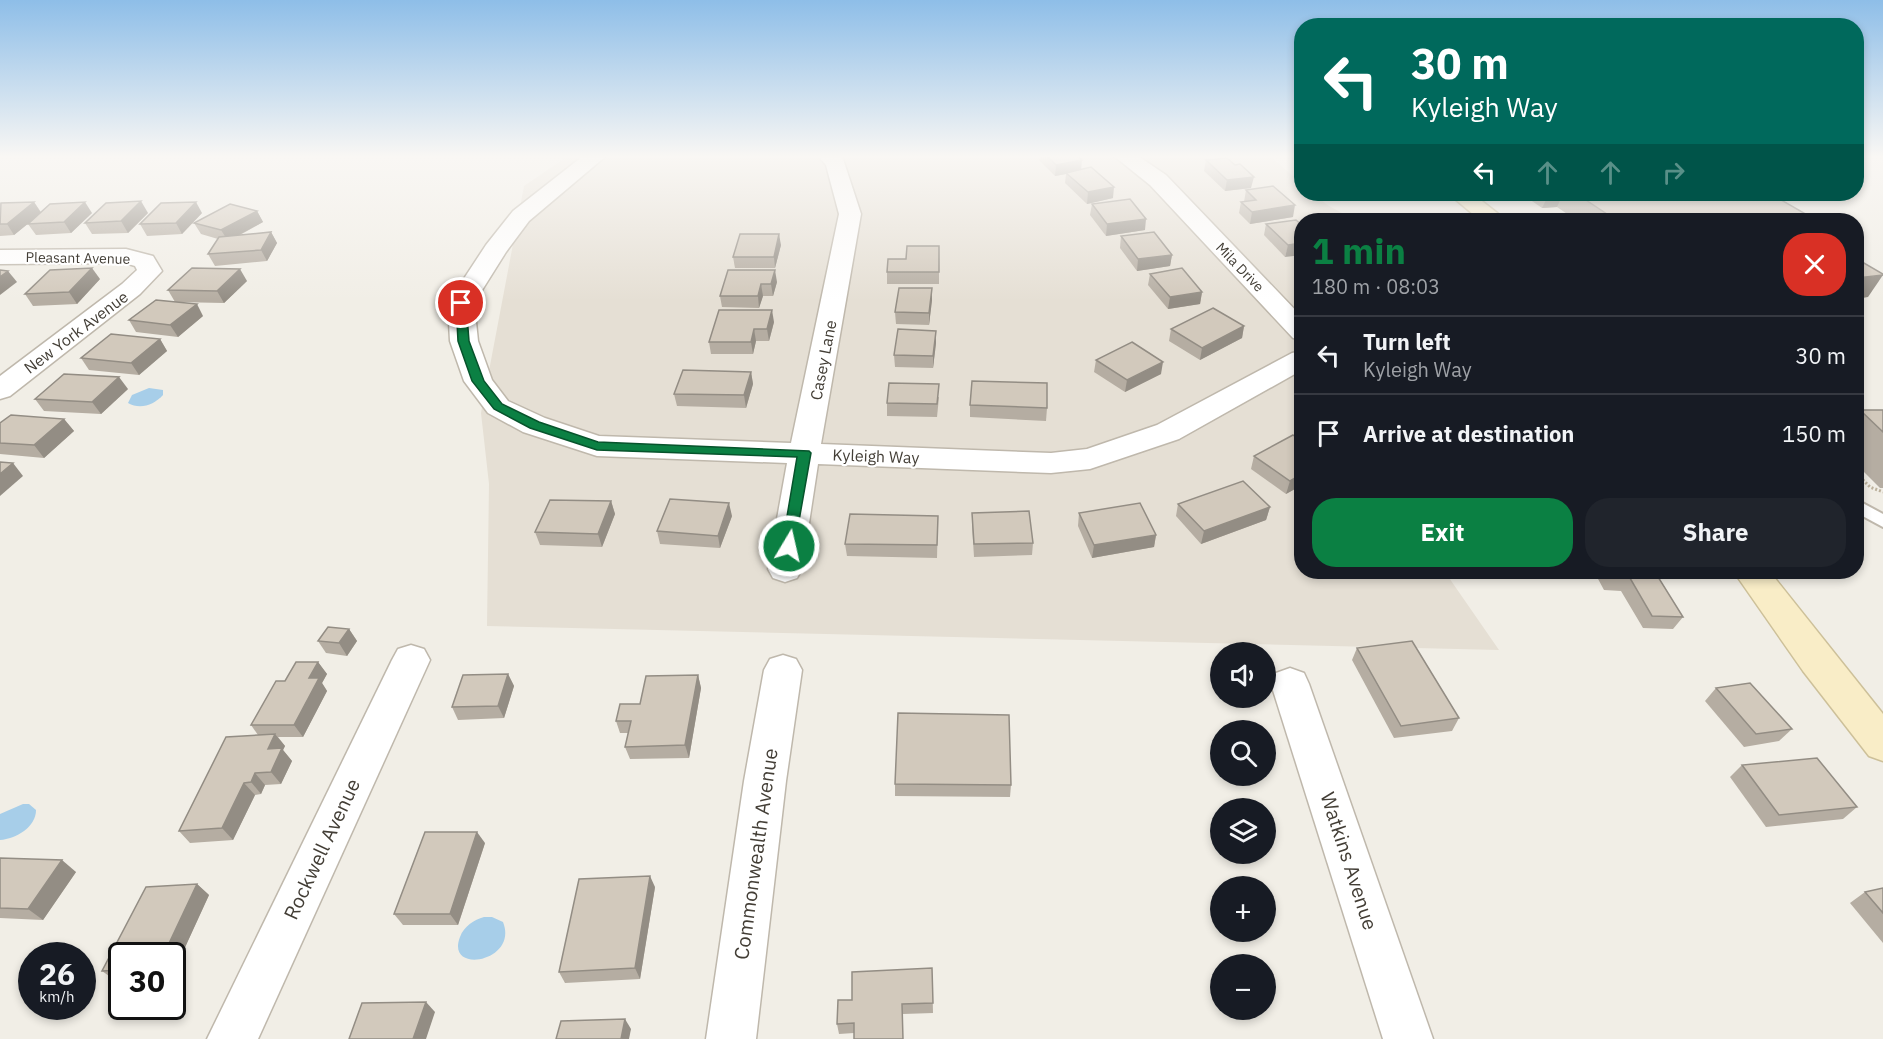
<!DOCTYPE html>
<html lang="en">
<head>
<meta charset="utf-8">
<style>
	:root { --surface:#171b24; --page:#20242c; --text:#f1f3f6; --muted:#9ea1a6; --line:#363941; --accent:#0b8043 }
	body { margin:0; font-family:"IBM Plex Sans",sans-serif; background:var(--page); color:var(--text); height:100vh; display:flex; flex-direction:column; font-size:22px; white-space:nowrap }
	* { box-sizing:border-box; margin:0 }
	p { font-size:20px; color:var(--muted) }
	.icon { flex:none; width:33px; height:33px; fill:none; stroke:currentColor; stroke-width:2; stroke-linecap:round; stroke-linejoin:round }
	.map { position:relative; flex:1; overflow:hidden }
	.panel { position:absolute; left:1294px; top:213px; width:570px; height:366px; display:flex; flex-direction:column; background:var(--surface); border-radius:24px; box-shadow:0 3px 9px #0003 }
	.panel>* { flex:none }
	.guide { position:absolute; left:1294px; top:18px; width:570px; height:183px; border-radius:24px; box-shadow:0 3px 9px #0003; background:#00695c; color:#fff; overflow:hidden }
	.tools { position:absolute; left:1210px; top:642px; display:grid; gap:12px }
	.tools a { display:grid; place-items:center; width:66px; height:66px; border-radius:50%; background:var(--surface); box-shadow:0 3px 9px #0003; font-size:30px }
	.speed { position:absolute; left:18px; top:942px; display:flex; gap:12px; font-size:30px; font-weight:700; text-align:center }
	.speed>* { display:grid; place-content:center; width:78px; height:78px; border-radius:50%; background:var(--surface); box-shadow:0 3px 9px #0003; line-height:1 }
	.speed small { font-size:15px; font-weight:400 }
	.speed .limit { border:3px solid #111; border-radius:9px; background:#fff; color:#111 }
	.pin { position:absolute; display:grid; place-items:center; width:51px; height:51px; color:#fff; margin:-26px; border:3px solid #fff; border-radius:50%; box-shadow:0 2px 6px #0007 }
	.me { position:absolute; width:66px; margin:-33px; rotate:9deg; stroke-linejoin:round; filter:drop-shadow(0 0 4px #0008) }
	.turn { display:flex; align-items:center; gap:21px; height:126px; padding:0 18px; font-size:27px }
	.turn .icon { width:78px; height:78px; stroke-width:2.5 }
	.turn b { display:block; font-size:42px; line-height:51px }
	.lanes { display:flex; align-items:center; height:57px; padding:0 18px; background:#0003; justify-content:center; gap:30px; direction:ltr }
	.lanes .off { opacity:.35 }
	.round { display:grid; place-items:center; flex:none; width:63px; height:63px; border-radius:24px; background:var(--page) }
	.headline { display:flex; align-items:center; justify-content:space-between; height:102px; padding:0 18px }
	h1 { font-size:36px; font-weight:700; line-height:45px; color:var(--accent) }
	.button { display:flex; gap:12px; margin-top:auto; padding:12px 18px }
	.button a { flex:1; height:69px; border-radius:24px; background:var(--accent); color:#fff; font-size:24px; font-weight:700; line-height:69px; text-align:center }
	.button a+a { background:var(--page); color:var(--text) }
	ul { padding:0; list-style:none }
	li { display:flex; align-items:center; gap:18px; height:78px; padding:0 18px; border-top:2px solid var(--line) }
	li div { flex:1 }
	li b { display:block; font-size:22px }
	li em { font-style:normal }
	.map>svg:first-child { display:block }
</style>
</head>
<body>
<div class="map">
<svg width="1883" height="1039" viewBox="0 0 1883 1039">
	<rect width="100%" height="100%" fill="#f1eee6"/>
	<polygon fill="#e5dfd4" points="568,156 1270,156 1302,184 1302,194 1313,194 1329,206 1355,220 1302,220 1302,572 1445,572 1499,650 487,626 489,484 481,413 524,186"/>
	<g fill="#a7cee9">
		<path d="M149,388l14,2v5c-9,10 -23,15 -35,8l4,-8z"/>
		<path d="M23,804h6l7,6c0,17 -20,29 -36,30v-26z"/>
		<path d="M484,917h8l11,5c16,40 -58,53 -43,15 4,-11 14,-17 24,-20z"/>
	</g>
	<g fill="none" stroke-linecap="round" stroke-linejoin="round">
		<defs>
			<polygon id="lane" points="1857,500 1883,514 1883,527 1857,513"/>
			<g id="street">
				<polygon points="583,156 606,156 529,221 506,252 474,303 478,341 492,380 508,401 545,418 599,436 791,443 839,214 826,165 818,156 840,156 843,159 861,214 821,444 1051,453 1087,449 1157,425 1292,353 1302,351 1302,370 1179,439 1090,469 1051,473 818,464 802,569 797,578 785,582 773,578 768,569 787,463 597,456 523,432 488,413 464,381 450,341 448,303 486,245 513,211"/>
				<polygon points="1114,156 1138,156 1166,175 1302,317 1302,340 1293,338 1150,185"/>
				<polygon points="126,249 153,256 162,271 140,294 10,396 0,399 0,376 122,284 137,270 135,266 125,263 0,264 0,250"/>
				<polygon points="411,645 424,649 430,660 258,1039 207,1039 392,660 398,649"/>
				<polygon points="783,655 796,659 802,670 786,781 756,1039 706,1039 744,781 764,670 770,659"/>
				<polygon points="1290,668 1304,673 1309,684 1433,1039 1383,1039 1271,684 1276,673"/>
			</g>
			<g id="secondary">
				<polygon points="1449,194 1473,194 1506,220 1480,220"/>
				<polygon points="1734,572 1770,572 1883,714 1883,761 1869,756 1803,671"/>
			</g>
		</defs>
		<use href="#lane" stroke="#bfb8ac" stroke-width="4"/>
		<use href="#street" stroke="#bfb8ac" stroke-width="3"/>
		<use href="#secondary" stroke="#cdc099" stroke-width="3"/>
		<polyline stroke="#bcb19c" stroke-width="3" stroke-dasharray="2 2" stroke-linecap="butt" points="1857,474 1870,487 1883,492"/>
		<use href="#lane" fill="#fff" fill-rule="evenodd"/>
		<use href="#street" fill="#fff" fill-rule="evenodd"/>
		<use href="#secondary" fill="#f9edc7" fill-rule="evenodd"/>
	</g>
	<g fill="#b5ada2">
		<polygon points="1040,156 1078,156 1081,169 1113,198 1087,204 1065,183 1066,174 1055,176 1039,160"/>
		<polygon points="1206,160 1251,188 1225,191 1204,171"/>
		<polygon points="1246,190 1293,217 1250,224 1239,213 1241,202 1244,202"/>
		<polygon points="1522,194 1771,194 1816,220 1576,220 1557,207 1542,208"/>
		<polygon points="34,202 41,212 92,213 71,233 36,235 28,224 29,223 14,235 0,236 0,203"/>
		<polygon points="1092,204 1145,230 1106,236 1090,215"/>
		<polygon points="257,211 263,222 240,235 271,232 277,243 267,261 215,266 208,254 218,239 201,234 194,223"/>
		<polygon points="148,213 128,233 92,234 85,223"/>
		<polygon points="202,213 182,234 147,236 140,224"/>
		<polygon points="1296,220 1285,257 1264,235 1266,224"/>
		<polygon points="1121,236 1172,255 1170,266 1137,271 1120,248"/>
		<polygon points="781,245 775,268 735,268 733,257"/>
		<polygon points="939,246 939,284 887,284 887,272 906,259"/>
		<polygon points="1302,258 1302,278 1295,271 1298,259"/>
		<polygon points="728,270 777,282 773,296 763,296 759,308 722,307 720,296"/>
		<polygon points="1150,274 1202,292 1200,304 1168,309 1148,285"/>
		<polygon points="100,279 77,304 33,306 25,294"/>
		<polygon points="247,281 224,303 175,302 168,290"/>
		<polygon points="932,288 932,300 929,325 896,324 895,312"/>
		<polygon points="203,316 178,337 136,332 129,320"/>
		<polygon points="774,322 769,341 756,341 753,354 711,354 709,342"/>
		<polygon points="1244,326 1242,338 1200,360 1169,341 1171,329"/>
		<polygon points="160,339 167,351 139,375 89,370 81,358"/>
		<polygon points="936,343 933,368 895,367 894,355"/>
		<polygon points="1096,360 1161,374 1125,392 1094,372"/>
		<polygon points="751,372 753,384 746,408 677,406 674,394"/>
		<polygon points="128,389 101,414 44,411 35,399"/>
		<polygon points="939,397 937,417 887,416 887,403"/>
		<polygon points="970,405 1047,408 1046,421 970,417"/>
		<polygon points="1860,410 1883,410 1883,488 1880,488 1857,465 1857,413"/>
		<polygon points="64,419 74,431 44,458 0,454 0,423"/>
		<polygon points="1254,456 1302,485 1286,494 1251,469"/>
		<polygon points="611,501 615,514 602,547 540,545 535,532"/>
		<polygon points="1178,504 1270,507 1266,520 1201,544 1176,516"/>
		<polygon points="972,513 1033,543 1032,555 974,557 972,525"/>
		<polygon points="1079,513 1156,535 1154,547 1092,558 1078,526"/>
		<polygon points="732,516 720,548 660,544 657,531"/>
		<polygon points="938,516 937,558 847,556 845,544"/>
		<polygon points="1569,572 1655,572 1683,617 1673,629 1643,628 1621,591 1604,590 1597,577 1572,576"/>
		<polygon points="349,629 357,641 347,656 326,653 318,641"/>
		<polygon points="1357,648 1459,718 1452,731 1394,738 1352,660"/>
		<polygon points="318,662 327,674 322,683 327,691 303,737 278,737 285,746 283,750 292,761 281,784 265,785 261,794 255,795 233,840 190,843 179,831 258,735 251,725 285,681"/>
		<polygon points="508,674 514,686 504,718 458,720 452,707"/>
		<polygon points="698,675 701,688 689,758 630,759 625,747 628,733 620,733 616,721 640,704"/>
		<polygon points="1716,688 1792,729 1779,741 1744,747 1705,701"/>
		<polygon points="1742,765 1857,807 1843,819 1766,827 1730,777"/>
		<polygon points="895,784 1011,785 1010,797 895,796"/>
		<polygon points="485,843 458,925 403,925 394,914"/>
		<polygon points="0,858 76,872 43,920 0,918"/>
		<polygon points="197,884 209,895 176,967 172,967 172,956 122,956 122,981 116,981 102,971"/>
		<polygon points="655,887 640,979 565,983 559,972"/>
		<polygon points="1883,888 1883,943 1850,903 1865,892"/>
		<polygon points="932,968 933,1013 903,1014 854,1033 839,1034 837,1024 852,1000"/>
	</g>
	<g fill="#938d84">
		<polygon points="1082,160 1081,171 1066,173 1066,174 1055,176 1056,165"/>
		<polygon points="1254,177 1251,188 1225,191 1227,180"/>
		<polygon points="1114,187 1113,198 1087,204 1088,192"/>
		<polygon points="1549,194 1563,194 1557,207 1542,208"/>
		<polygon points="141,201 148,213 128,233 121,221"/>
		<polygon points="34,202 41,213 14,235 7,224"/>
		<polygon points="85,202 92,213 71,233 64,222"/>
		<polygon points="196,202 202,213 182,234 176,223"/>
		<polygon points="1295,205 1293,217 1250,224 1252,212"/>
		<polygon points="257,211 263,222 228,241 221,230"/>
		<polygon points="1146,219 1145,230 1106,236 1107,224"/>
		<polygon points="271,232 277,243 267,261 261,250"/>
		<polygon points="779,234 781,245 775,268 774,257"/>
		<polygon points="1302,243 1302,255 1285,257 1288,245"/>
		<polygon points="1172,255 1170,266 1137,271 1138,259"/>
		<polygon points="92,268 100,279 77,304 69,292"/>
		<polygon points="240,269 247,281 224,303 217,291"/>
		<polygon points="775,270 777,282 773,296 771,284"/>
		<polygon points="8,271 17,282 0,295 0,277"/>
		<polygon points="1883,275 1868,297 1857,299 1857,278"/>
		<polygon points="761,284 763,296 759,308 758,296"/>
		<polygon points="932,288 932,300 929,325 929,313"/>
		<polygon points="1202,292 1200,304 1168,309 1170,297"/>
		<polygon points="197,304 203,316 178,337 170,325"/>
		<polygon points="772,310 774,322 769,341 767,329"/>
		<polygon points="1244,326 1242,338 1200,360 1202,348"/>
		<polygon points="754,329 756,341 753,354 751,342"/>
		<polygon points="936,331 936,343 933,368 933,356"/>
		<polygon points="160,339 167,351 139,375 131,363"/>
		<polygon points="1163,362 1161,374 1125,392 1127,380"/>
		<polygon points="751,372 753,384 746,408 744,395"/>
		<polygon points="119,377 128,389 101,414 92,402"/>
		<polygon points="64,419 74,431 44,458 34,445"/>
		<polygon points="13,463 23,476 0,496 0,474"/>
		<polygon points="1302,474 1302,485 1286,494 1290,481"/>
		<polygon points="611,501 615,514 602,547 598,534"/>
		<polygon points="729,503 732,516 720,548 718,536"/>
		<polygon points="1270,507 1266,520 1201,544 1204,531"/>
		<polygon points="1156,535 1154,547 1092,558 1094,545"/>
		<polygon points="349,629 357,641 347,656 339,643"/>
		<polygon points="318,662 327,674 322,683 327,691 303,737 294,725 309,678"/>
		<polygon points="508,674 514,686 504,718 498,706"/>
		<polygon points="698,675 701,688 689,758 685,745"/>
		<polygon points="275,734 285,746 283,750 292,761 281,784 271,772 268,749"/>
		<polygon points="255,773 265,785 261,794 251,782"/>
		<polygon points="244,783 255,795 233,840 222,828"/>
		<polygon points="477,832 485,843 458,925 450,914"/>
		<polygon points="62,860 76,872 43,920 28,909"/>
		<polygon points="650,876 655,887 640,979 635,968"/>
		<polygon points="197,884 209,895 176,967 172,964 172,956 163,956"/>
		<polygon points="426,1002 435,1012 426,1039 413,1039"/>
		<polygon points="625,1019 631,1029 629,1039 621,1039"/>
	</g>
	<g fill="#d2c9bc" stroke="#938d84" stroke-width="1.5">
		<polygon points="1047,156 1078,156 1082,160 1056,165"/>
		<polygon points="1227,158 1235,165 1240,164 1254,177 1227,180 1206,160"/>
		<polygon points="1091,167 1114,187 1088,192 1066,173"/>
		<polygon points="1273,186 1295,205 1252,212 1241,202 1256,200 1246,190"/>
		<polygon points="1577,194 1771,194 1816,220 1616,220"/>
		<polygon points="1130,199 1146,219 1107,224 1092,204"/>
		<polygon points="141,201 121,221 85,223 106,203"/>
		<polygon points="34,202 7,224 0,224 1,203"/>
		<polygon points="85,202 64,222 28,224 50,204"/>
		<polygon points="196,202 176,223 140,224 161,203"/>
		<polygon points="230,204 257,211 221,230 194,223"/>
		<polygon points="1296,220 1302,225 1302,243 1288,245 1266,224"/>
		<polygon points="271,232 261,250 208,254 219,237"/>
		<polygon points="1154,232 1172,255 1138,259 1121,236"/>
		<polygon points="740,234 779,234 774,257 733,257"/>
		<polygon points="907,246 939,246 939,272 887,272 888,259 906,259"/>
		<polygon points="1857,259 1883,274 1883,275 1857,278"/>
		<polygon points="92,268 69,292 25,294 50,270"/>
		<polygon points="192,268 240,269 217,291 168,290"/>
		<polygon points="1182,268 1202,292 1170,297 1150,274"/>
		<polygon points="0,270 8,271 0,277"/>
		<polygon points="728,270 775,270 771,284 761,284 758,296 720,296"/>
		<polygon points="899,288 932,288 929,313 895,312"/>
		<polygon points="156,300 197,304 170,325 129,320"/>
		<polygon points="1213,308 1244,326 1202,348 1171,329"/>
		<polygon points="719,310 772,310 767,329 754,329 751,342 709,342"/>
		<polygon points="898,329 936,331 933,356 894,355"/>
		<polygon points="111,334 160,339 131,363 81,358"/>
		<polygon points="1132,342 1163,362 1127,380 1096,360"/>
		<polygon points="683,370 751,372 744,395 674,394"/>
		<polygon points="64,374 119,377 92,402 35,399"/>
		<polygon points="972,381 1047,383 1047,408 970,405"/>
		<polygon points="889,383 939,384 937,404 887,403"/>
		<polygon points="1860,410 1883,410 1883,432"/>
		<polygon points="11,415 64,419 34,445 0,443 0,423"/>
		<polygon points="1293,435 1302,442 1302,474 1290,481 1254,456"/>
		<polygon points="0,462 13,463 0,474"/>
		<polygon points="1243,481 1270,507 1204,531 1178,504"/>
		<polygon points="670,499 729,503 718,536 657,531"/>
		<polygon points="550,500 611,501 598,534 535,532"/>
		<polygon points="1140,503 1156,535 1094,545 1079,513"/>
		<polygon points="1029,511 1033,543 974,544 972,513"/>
		<polygon points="850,514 938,516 937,545 845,544"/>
		<polygon points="1609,572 1655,572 1683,617 1652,616 1630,578 1613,577"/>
		<polygon points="328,627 349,629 339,643 318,641"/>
		<polygon points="1412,641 1459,718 1401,726 1357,648"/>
		<polygon points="296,662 318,662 309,678 319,678 294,725 251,725 276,681 285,681"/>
		<polygon points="508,674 498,706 452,707 463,675"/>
		<polygon points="698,675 685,745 625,747 631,721 616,721 620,704 640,704 646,676"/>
		<polygon points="1750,683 1792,729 1756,734 1716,688"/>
		<polygon points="898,713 1009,715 1011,785 895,784"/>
		<polygon points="275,734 268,749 282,748 271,772 255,773 251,782 244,783 222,828 179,831 226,737"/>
		<polygon points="1817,758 1857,807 1779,815 1742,765"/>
		<polygon points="425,832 477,832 450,914 394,914"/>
		<polygon points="0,858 62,860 28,909 0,908"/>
		<polygon points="650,876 635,968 559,972 579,879"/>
		<polygon points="197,884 163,956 122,956 122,970 102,971 146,887"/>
		<polygon points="1883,888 1883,913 1865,892"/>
		<polygon points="932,968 933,1003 902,1004 903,1039 854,1039 854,1023 837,1024 838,1000 852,1000 852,972"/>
		<polygon points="426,1002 413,1039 349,1039 362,1003"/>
		<polygon points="625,1019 621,1039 556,1039 561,1021"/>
	</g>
	<linearGradient id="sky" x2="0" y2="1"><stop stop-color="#8ebee8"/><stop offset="0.52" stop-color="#f9f7f4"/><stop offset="1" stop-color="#f9f7f4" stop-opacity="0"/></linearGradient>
	<rect width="1883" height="301" fill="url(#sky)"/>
	<polygon fill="#0b8043" stroke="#07532c" stroke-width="1.5" points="461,300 466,303 469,341 484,381 502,404 539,422 598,442 809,451 811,453 794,549 784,549 782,546 797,457 597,450 530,428 494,409 472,381 458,341 456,303"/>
	<g text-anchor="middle" stroke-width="4.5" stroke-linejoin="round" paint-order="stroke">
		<g font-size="14" fill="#433e36" stroke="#fff">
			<text transform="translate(78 258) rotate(1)" y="5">Pleasant Avenue</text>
			<text transform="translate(1240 267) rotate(46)" y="5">Mila Drive</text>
		</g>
		<g font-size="16" fill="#433e36" stroke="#fff">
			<text transform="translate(76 332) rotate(-37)" y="6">New York Avenue</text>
			<text transform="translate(823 360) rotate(-79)" y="6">Casey Lane</text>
			<text transform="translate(876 456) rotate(2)" y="6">Kyleigh Way</text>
		</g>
		<g font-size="20" fill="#433e36" stroke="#fff">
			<text transform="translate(322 849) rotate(-65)" y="7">Rockwell Avenue</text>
			<text transform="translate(756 854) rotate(-82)" y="7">Commonwealth Avenue</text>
			<text transform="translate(1349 861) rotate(72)" y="7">Watkins Avenue</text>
		</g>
	</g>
</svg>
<div class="tools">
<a><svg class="icon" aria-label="sound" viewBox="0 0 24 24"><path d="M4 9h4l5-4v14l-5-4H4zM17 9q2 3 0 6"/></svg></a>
<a><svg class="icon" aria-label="search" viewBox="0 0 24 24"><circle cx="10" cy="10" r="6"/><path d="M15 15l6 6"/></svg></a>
<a><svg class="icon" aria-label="layers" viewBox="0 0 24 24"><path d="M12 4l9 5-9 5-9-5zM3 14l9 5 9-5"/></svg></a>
<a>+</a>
<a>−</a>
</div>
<div class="speed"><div>26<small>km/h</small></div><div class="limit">30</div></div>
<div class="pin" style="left:461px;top:303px;background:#d93025"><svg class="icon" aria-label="arrive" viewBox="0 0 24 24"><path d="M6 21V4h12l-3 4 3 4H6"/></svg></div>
<svg class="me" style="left:789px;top:546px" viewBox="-20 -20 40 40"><circle r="17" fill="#0b8043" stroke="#fff" stroke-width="3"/><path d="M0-11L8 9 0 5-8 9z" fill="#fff"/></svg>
<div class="guide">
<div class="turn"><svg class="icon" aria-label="left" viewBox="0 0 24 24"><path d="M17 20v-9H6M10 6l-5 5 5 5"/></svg><div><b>30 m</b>Kyleigh Way</div></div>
<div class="lanes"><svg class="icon" aria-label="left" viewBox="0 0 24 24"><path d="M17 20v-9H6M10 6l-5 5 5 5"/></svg><svg class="icon off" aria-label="ahead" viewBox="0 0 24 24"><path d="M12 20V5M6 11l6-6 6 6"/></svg><svg class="icon off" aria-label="ahead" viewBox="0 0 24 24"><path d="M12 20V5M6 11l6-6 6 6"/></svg><svg class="icon off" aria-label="right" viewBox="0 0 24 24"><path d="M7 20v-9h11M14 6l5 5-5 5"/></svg></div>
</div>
<section class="panel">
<div class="headline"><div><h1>1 min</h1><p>180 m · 08:03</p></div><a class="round" style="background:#d93025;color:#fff"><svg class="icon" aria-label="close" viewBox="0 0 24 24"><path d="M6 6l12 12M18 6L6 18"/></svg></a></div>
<ul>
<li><svg class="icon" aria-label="left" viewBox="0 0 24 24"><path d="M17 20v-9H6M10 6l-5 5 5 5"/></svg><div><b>Turn left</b><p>Kyleigh Way</p></div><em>30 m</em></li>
<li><svg class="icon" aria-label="arrive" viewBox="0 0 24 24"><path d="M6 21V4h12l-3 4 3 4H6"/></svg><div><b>Arrive at destination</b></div><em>150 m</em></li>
</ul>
<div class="button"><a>Exit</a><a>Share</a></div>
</section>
</div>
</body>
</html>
